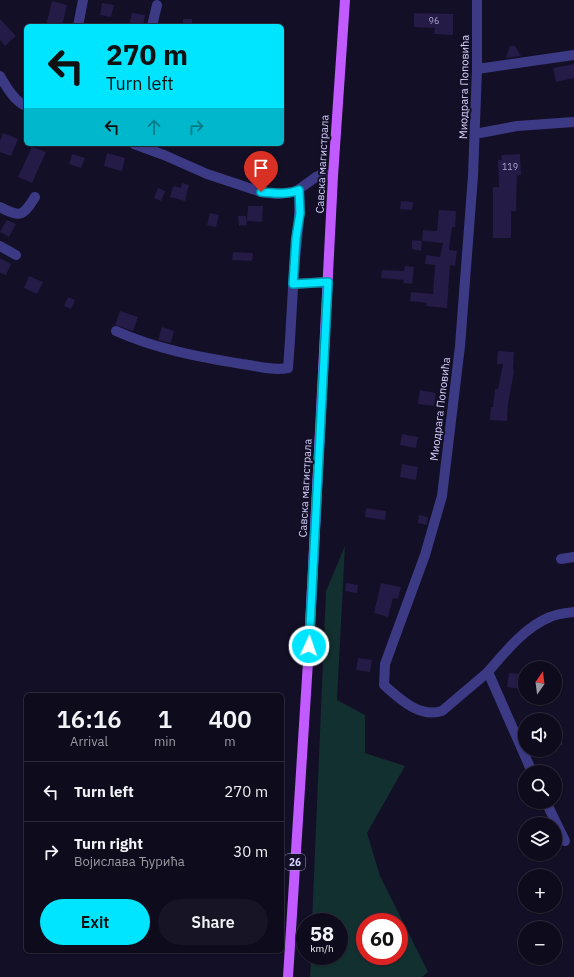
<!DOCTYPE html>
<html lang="en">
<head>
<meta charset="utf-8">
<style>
	:root { --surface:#0e0b1c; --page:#171425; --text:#f1f3f6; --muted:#9b9ba3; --line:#2e2b3b; --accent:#00e5ff }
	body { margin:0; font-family:"IBM Plex Sans",sans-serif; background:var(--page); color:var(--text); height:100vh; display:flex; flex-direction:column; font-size:15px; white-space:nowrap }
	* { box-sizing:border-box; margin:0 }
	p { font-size:13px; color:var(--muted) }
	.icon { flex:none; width:22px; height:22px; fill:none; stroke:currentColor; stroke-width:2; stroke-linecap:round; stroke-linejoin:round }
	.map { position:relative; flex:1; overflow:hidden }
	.drawer { position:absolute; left:24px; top:693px; width:260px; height:260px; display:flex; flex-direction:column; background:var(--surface); border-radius:6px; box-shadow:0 1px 3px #0004,0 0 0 1px var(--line) }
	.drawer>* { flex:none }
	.hud { position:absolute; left:24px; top:24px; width:260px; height:122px; border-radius:6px; box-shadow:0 1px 3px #0004,0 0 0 1px var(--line); background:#00e5ff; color:#111; overflow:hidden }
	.needle { width:26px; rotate:14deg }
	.controls { position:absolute; left:518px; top:661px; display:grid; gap:8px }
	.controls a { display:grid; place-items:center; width:44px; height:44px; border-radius:50%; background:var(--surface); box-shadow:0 1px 3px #0004,0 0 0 1px var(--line); font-size:20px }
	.speed { position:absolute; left:296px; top:913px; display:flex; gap:8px; font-size:20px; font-weight:700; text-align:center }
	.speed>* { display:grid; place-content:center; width:52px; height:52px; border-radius:50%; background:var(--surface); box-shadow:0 1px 3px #0004,0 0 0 1px var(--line); line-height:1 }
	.speed small { font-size:10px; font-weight:400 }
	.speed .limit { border:6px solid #d22; background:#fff; color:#111 }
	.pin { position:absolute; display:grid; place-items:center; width:34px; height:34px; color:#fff; margin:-41px -17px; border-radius:50% 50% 50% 0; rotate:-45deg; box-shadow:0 0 4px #0007 }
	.pin .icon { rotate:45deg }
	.me { position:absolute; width:44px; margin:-22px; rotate:3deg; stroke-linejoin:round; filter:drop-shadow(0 0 3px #0008) }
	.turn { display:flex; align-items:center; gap:14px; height:84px; padding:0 16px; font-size:18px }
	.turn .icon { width:52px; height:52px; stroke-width:2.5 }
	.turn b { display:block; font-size:28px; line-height:34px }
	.lanes { display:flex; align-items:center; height:38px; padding:0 16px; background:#0003; justify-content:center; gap:20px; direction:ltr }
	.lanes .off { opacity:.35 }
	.eta { display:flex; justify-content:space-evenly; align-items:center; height:68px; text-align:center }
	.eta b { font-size:24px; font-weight:600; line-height:28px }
	.action { display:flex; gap:8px; margin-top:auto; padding:8px 16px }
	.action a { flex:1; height:46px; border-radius:24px; background:var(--accent); color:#111; font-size:16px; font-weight:600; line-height:46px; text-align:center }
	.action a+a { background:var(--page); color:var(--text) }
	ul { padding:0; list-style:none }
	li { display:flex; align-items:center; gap:12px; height:60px; padding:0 16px; border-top:1px solid var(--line) }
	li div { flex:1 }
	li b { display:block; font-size:15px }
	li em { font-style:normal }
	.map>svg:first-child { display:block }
</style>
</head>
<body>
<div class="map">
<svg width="574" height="977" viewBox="0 0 574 977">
	<rect width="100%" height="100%" fill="#130f26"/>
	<path fill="#12302f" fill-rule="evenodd" d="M345,546l-8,154 28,15v38l40,13 -38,67 13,43 48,96 -6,5h-112l1,-21h28v-34h-27l14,-331zM365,922h34v34h-34z"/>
	<g fill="#241b47">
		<polygon points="52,1 67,5 62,26 46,26"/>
		<polygon points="102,3 114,5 111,17 100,15"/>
		<polygon points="132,13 145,15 143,26 129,26"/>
		<polygon points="414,13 453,14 453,35 434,34 435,28 414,27"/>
		<polygon points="0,19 16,36 5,46 0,40"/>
		<rect x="183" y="19" width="9" height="7"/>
		<polygon points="510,46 515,46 521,56 506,58"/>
		<polygon points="574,64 574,78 556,82 553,68"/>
		<polygon points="3,133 18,139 11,156 0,152 0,141"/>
		<polygon points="32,147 46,152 32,183 18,177"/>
		<polygon points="107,153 125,158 122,171 104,166"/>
		<polygon points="72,154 85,158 81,168 69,164"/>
		<polygon points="520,154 521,175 517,175 516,211 511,211 511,238 493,238 493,187 499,187 498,160 502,160 501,155"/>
		<polygon points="182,183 189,185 185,201 170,197 173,186 181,188"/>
		<polygon points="158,188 165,191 161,201 154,198"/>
		<polygon points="401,201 413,202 412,210 400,209"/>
		<polygon points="248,206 263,206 262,222 247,221"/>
		<polygon points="439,210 456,211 455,227 452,227 449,250 457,251 455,266 450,265 447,308 426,306 427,303 410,301 411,292 433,294 435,265 425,264 426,255 440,257 443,243 422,241 423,230 437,231"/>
		<polygon points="210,213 219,215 216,227 207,225"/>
		<polygon points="238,216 246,216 247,225 239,226"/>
		<polygon points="7,220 16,224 9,237 0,232"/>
		<polygon points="412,240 422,241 421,251 412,249"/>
		<polygon points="233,252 253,253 252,261 232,260"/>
		<polygon points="0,258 11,264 6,275 0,273"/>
		<polygon points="405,266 414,267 412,284 403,283 404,280 381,278 382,270 404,271"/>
		<polygon points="29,276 43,282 37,294 24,288"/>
		<polygon points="68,297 75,300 71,309 64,306"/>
		<polygon points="120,311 138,317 133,331 115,325"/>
		<polygon points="162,327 174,331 171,343 158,340"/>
		<polygon points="498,351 514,352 513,370 514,371 508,404 507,421 490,420 491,407 493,407 495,389 498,389 503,364 497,364"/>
		<polygon points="420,390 436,393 434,406 418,404"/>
		<polygon points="402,434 418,437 416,448 400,445"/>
		<polygon points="402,464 418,467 416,480 400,477"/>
		<polygon points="366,508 386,511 385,520 365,517"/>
		<polygon points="419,515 428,517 427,525 418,523"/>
		<polygon points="346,583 358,585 357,593 345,591"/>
		<polygon points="381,583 401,587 398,599 393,598 388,617 374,613"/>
		<polygon points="358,658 372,660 370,672 356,670"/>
		<polygon points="509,673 523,674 521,689 507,687"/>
		<polygon points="558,724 563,745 555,747 555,725"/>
	</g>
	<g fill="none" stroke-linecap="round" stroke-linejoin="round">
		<g stroke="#3d3a85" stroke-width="10">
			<path d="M477,0v69l-4,107 -13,170 -18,150 -17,59 -40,109 -1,21c16,14 35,33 58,26l46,-39"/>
			<polyline points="78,26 83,0"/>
			<polyline points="152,26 157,5"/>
			<polyline points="477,69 574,55"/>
			<path d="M0,76c6,10 14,25 26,30"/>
			<polyline points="475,133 480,133 517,126 574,122"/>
			<polyline points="134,144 164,155 207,174 261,192 277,194 295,192 316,177 321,175 333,176"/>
			<path d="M0,207c21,11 23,9 35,-10"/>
			<polyline points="0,246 16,255"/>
			<polyline points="293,284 328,282"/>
			<path d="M116,331c40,18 83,26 126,33 15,2 31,7 46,4 3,-36 4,-72 7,-108 2,-23 6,-47 4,-70"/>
			<polyline points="561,559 574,557"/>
			<path d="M532,772l-44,-100c17,-20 37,-45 62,-55 7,-3 16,-4 24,-5"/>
			<polyline points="546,802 565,841"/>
		</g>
		<polyline stroke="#c25bff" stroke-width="10" points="288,977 309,646 333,176 345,0"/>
	</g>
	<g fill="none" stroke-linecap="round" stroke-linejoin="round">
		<defs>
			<path id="route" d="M261,192c13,1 26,3 38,-2l1,23 -4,25 -3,46 35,-2 -19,364"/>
		</defs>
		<use href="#route" stroke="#0095a6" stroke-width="10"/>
		<use href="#route" stroke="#00e5ff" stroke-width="7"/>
	</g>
	<g text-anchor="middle" stroke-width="4" stroke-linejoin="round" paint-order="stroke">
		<g font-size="9" fill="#aca6d1">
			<text x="434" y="24">96</text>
			<text x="510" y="170">119</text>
		</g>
		<rect fill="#130f26" stroke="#9e99be" stroke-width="1" x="285" y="854" width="20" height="16" rx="3"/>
		<g font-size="10" font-weight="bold" fill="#d9d4ff">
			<text x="295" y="866">26</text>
		</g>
		<g font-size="11" fill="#d9d4ff" stroke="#130f26">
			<text transform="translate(464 87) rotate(-89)" y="4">Миодрага Поповића</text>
			<text transform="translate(322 164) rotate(-87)" y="4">Савска магистрала</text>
			<text transform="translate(440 409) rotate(-83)" y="4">Миодрага Поповића</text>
			<text transform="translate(305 488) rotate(-87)" y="4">Савска магистрала</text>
		</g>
	</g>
</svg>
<div class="controls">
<a><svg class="needle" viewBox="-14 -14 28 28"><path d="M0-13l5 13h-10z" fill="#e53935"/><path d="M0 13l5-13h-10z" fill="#9b9ba3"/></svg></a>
<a><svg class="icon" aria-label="sound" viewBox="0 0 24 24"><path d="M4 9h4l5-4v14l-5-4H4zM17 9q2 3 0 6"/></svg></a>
<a><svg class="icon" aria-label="search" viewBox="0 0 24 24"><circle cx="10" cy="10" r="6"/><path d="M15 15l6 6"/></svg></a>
<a><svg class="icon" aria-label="layers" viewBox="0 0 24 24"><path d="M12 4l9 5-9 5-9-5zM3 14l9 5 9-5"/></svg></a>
<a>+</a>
<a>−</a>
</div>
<div class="speed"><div>58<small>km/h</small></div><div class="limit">60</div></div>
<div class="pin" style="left:261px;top:192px;background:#d93025"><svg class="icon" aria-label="arrive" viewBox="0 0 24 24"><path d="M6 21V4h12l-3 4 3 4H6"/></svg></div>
<svg class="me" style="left:309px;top:646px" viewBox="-20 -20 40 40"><circle r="17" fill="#00e5ff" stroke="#fff" stroke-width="3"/><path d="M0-11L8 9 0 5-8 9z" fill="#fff"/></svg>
<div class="hud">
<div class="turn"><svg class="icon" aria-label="left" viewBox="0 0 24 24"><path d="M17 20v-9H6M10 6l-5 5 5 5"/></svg><div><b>270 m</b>Turn left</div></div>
<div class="lanes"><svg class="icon" aria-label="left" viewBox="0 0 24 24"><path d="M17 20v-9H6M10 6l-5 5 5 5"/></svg><svg class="icon off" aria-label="ahead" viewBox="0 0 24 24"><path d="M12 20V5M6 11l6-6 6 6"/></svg><svg class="icon off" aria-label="right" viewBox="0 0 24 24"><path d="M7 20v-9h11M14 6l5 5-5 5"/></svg></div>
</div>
<section class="drawer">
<div class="eta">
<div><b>16:16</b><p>Arrival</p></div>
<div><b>1</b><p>min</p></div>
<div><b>400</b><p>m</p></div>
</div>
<ul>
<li><svg class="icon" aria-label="left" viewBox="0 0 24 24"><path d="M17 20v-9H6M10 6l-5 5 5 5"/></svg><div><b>Turn left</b></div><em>270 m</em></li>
<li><svg class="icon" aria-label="right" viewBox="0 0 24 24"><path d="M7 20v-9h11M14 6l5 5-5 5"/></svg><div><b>Turn right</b><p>Војислава Ђурића</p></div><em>30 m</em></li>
</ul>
<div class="action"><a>Exit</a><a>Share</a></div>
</section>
</div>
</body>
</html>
